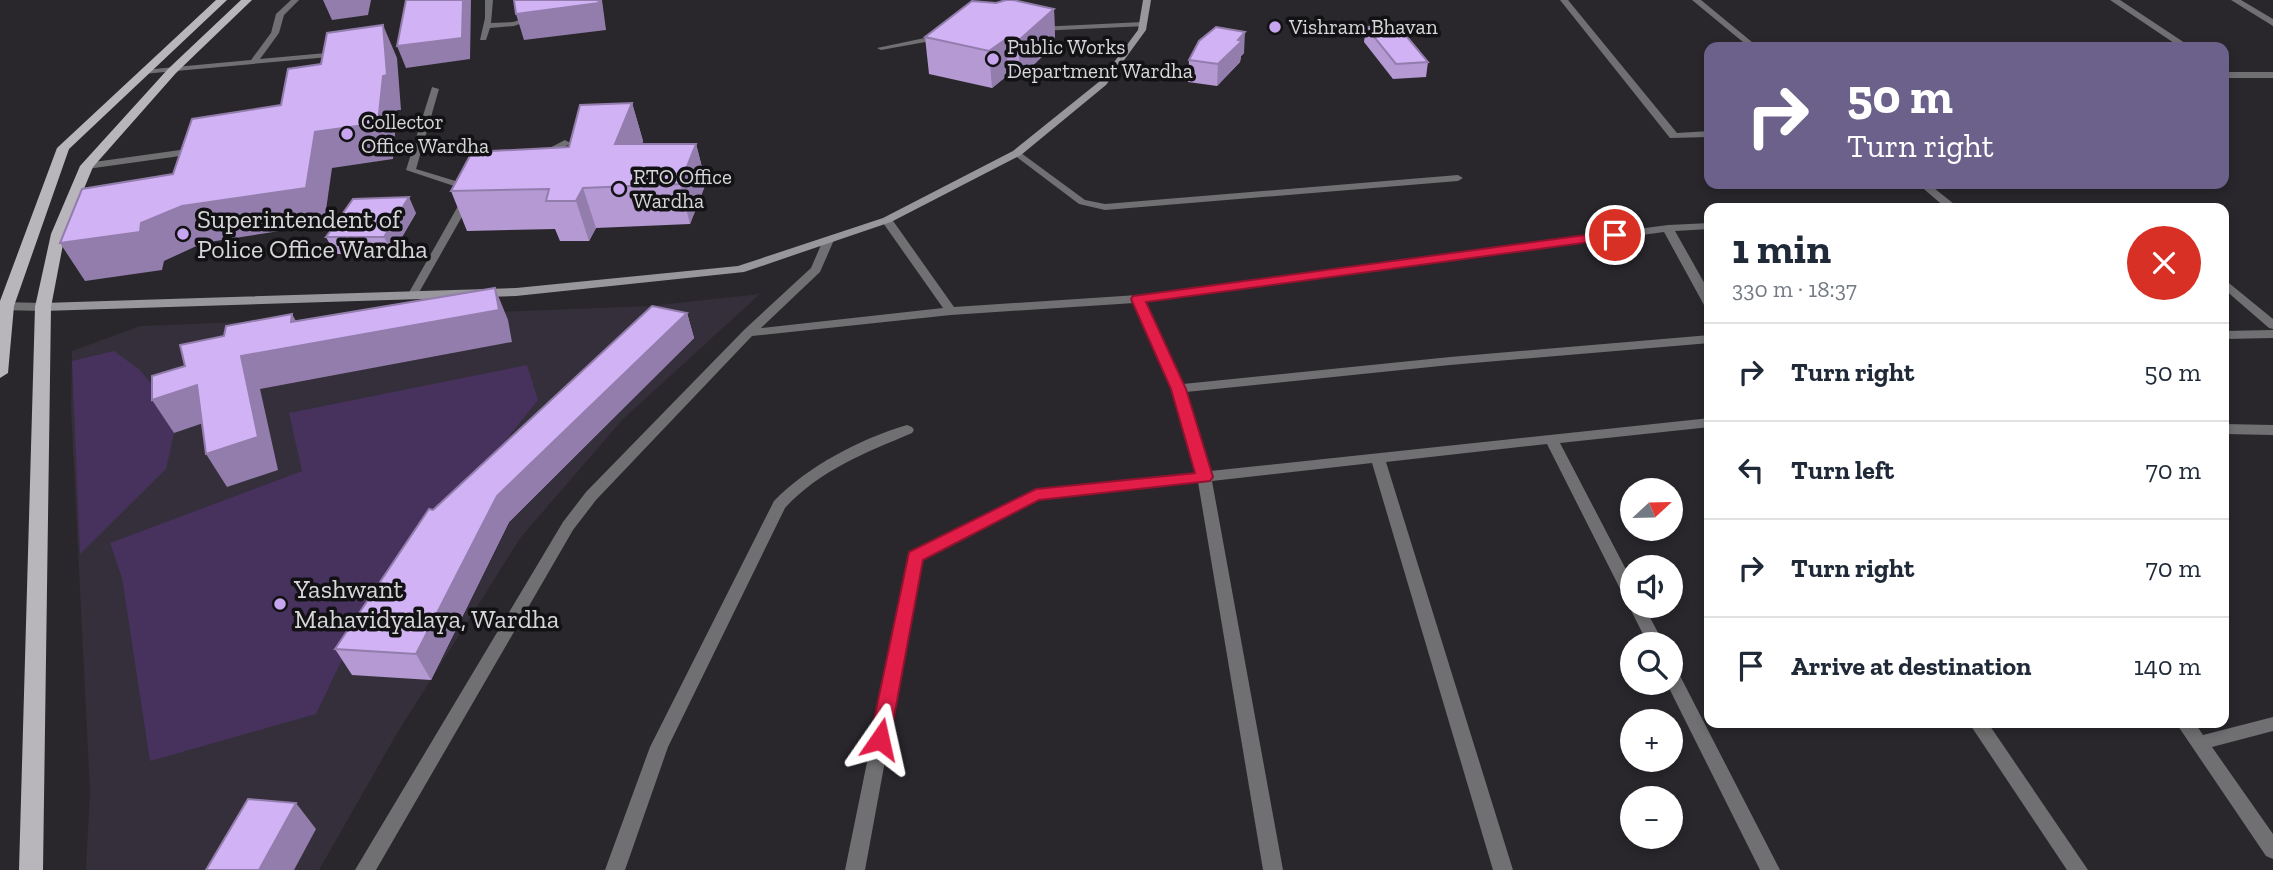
<!DOCTYPE html>
<html lang="en">
<head>
<meta charset="utf-8">
<style>
	:root { --surface:#fff; --page:#f2f2f3; --text:#1f2937; --muted:#747a83; --line:#e0e1e3 }
	body { margin:0; font-family:"Zilla Slab",serif; background:var(--page); color:var(--text); height:100vh; display:flex; flex-direction:column; font-size:26px; white-space:nowrap }
	* { box-sizing:border-box; margin:0 }
	p { font-size:23px; color:var(--muted) }
	.icon { flex:none; width:38px; height:38px; fill:none; stroke:currentColor; stroke-width:2; stroke-linecap:round; stroke-linejoin:round }
	.map { position:relative; flex:1; overflow:hidden }
	.side { position:absolute; left:1704px; top:203px; width:525px; height:525px; display:flex; flex-direction:column; background:var(--surface); border-radius:14px; box-shadow:0 4px 10px #0003 }
	.side>* { flex:none }
	.guide { position:absolute; left:1704px; top:42px; width:525px; height:147px; border-radius:14px; box-shadow:0 4px 10px #0003; background:#6b618a; color:#fff; overflow:hidden }
	.needle { width:46px; rotate:68deg }
	.controls { position:absolute; left:1620px; top:478px; display:grid; gap:14px }
	.controls a { display:grid; place-items:center; width:63px; height:63px; border-radius:50%; background:var(--surface); box-shadow:0 4px 10px #0003; font-size:35px }
	.pin { position:absolute; display:grid; place-items:center; width:60px; height:60px; color:#fff; margin:-30px; border:4px solid #fff; border-radius:50%; box-shadow:0 2px 7px #0007 }
	.me { position:absolute; width:77px; margin:-38px; rotate:11deg; stroke-linejoin:round; filter:drop-shadow(0 0 5px #0008) }
	.turn { display:flex; align-items:center; gap:24px; height:147px; padding:0 28px; font-size:32px }
	.turn .icon { width:91px; height:91px; stroke-width:2.5 }
	.turn b { display:block; font-size:49px; line-height:60px }
	.round { display:grid; place-items:center; flex:none; width:74px; height:74px; border-radius:37px; background:var(--page) }
	.head { display:flex; align-items:center; justify-content:space-between; height:119px; padding:0 28px }
	h1 { font-size:42px; font-weight:800; line-height:52px }
	ul { padding:0; list-style:none }
	li { display:flex; align-items:center; gap:21px; height:98px; padding:0 28px; border-top:2px solid var(--line) }
	li div { flex:1 }
	li b { display:block; font-size:26px }
	li em { font-style:normal }
	.map>svg:first-child { display:block }
</style>
</head>
<body>
<div class="map">
<svg width="2273" height="870" viewBox="0 0 2273 870">
	<rect width="100%" height="100%" fill="#29272c"/>
	<polygon fill="#342f3a" points="760,294 623,419 521,537 396,735 319,870 86,870 90,792 71,407 72,351 140,326 650,306"/>
	<g fill="#46325c">
		<polygon points="114,351 140,370 161,396 174,433 166,469 80,554 72,361"/>
		<polygon points="527,365 538,400 359,624 316,714 150,761 122,578 110,543 302,471 289,413"/>
	</g>
	<g fill="none" stroke-linecap="round" stroke-linejoin="round">
		<g fill="#706f71" fill-rule="evenodd">
			<polygon points="291,0 299,0 284,15 279,33 260,59 337,52 340,52 340,56 143,74 139,72 143,70 251,60 271,33 276,14"/>
			<polygon points="485,0 493,0 491,23 513,22 532,16 532,0 540,0 540,17 514,26 490,28 486,40 480,40 485,18"/>
			<polygon points="1143,22 1146,22 1146,26 1038,31 1034,29 1038,27"/>
			<polygon points="939,35 943,37 942,39 881,50 877,48"/>
			<polygon points="432,87 439,89 416,169 472,186 472,190 466,190 406,170"/>
			<polygon points="565,140 570,143 568,145 544,157 541,158 536,155"/>
			<polygon points="180,150 200,154 202,156 197,159 180,156 87,169 82,166 87,163"/>
			<polygon points="1017,150 1085,200 1105,204 1458,175 1463,178 1458,181 1105,210 1079,204 1014,155 1012,153"/>
			<polygon points="467,196 472,199 417,296 416,298 408,298 407,296 462,199"/>
		</g>
		<g fill="#706f71" fill-rule="evenodd">
			<polygon points="1560,0 1568,0 1677,133 1710,131 1710,137 1670,138"/>
			<polygon points="1692,0 1701,0 1758,47 1749,47"/>
			<polygon points="2110,0 2120,0 2191,47 2180,47"/>
			<polygon points="2231,0 2241,0 2273,19 2273,26"/>
			<rect x="2224" y="72" width="49" height="6"/>
			<polygon points="1918,184 1929,184 1959,208 1946,208"/>
			<polygon points="2083,205 2130,205 2136,208 2077,208"/>
			<polygon points="887,217 891,218 954,307 1138,295 1668,225 1710,223 1710,229 1675,231 1710,293 1710,309 1704,305 1664,232 1145,302 1183,384 1450,357 1710,335 1710,343 1450,365 1186,392 1210,471 1710,418 1710,427 1560,443 1633,583 1633,606 1644,606 1664,644 1648,644 1547,444 1386,462 1513,870 1493,870 1372,463 1212,481 1283,870 1263,870 1198,482 1039,500 922,559 865,870 845,870 910,552 1036,490 1196,473 1171,389 1134,303 951,315 752,336 596,500 573,530 376,870 355,870 563,522 586,492 744,330 811,268 824,238 828,237 834,240 820,272 761,328 943,308 881,220"/>
			<polygon points="2224,279 2273,319 2273,329 2269,328 2224,289"/>
			<polygon points="2273,330 2273,338 2224,339 2224,331"/>
			<polygon points="2224,424 2273,425 2273,435 2224,434"/>
			<path d="M907,425l5,2 2,3 -2,3c-47,20 -92,37 -127,75l-117,239 -43,123h-20l45,-123 124,-246c34,-35 86,-62 133,-76z"/>
			<polygon points="1671,668 1677,670 1780,870 1760,870 1666,682 1671,682"/>
			<polygon points="2273,717 2273,731 2212,747 2273,834 2273,859 2266,856 2176,723 2195,723 2203,735"/>
			<polygon points="1969,723 1988,723 2088,870 2067,870"/>
		</g>
		<polygon fill="#706f71" fill-rule="evenodd" points="0,302 43,303 49,307 43,311 0,310"/>
		<polygon fill="#98979b" fill-rule="evenodd" points="1143,0 1151,0 1146,30 1106,85 1021,155 891,222 744,272 516,296 43,311 37,307 43,303 516,288 738,266 883,218 1013,151 1100,81 1138,30"/>
		<g fill="#b8b5bb" fill-rule="evenodd">
			<polygon points="216,0 227,0 69,149 14,306 8,373 0,378 0,301 57,148"/>
			<polygon points="241,0 252,0 176,73 93,167 65,234 51,307 43,870 19,870 35,307 51,234 80,166 168,69"/>
		</g>
	</g>
	<g fill="#b499d3">
		<polygon points="1054,9 1055,44 1020,78 1008,75 992,88 929,74 925,37"/>
		<polygon points="1366,27 1428,62 1426,77 1393,79 1364,42"/>
		<polygon points="1244,53 1241,56 1240,62 1217,86 1188,82 1189,60"/>
		<polygon points="632,103 643,141 642,144 696,144 706,183 690,224 596,228 589,241 560,241 555,229 467,231 451,191 569,147"/>
		<polygon points="416,213 392,254 335,254 326,237"/>
		<polygon points="687,313 694,338 509,522 431,680 352,675 335,649 433,510"/>
	</g>
	<g fill="#927dac">
		<polygon points="323,0 371,0 368,15 332,20"/>
		<polygon points="463,0 471,0 470,59 406,68 397,46"/>
		<polygon points="598,0 602,0 606,30 524,40 516,14"/>
		<polygon points="1054,9 1055,44 1020,78 1018,41"/>
		<polygon points="383,25 397,58 401,110 397,110 393,159 332,168 324,224 203,243 164,261 162,270 85,281 60,243 141,223 315,132"/>
		<polygon points="1245,32 1244,53 1241,56 1240,62 1217,86 1218,64 1238,40"/>
		<polygon points="1006,39 1008,75 992,88 989,51"/>
		<polygon points="632,103 643,141 627,183 615,144"/>
		<polygon points="696,144 706,183 690,224 680,184"/>
		<polygon points="583,188 596,228 589,241 576,201"/>
		<polygon points="409,197 416,213 392,254 384,237"/>
		<polygon points="495,288 508,320 512,342 260,389 278,470 227,487 206,454 241,356 291,322 292,314 309,344"/>
		<polygon points="687,313 694,338 509,522 431,680 416,654 497,496"/>
		<polygon points="197,385 218,418 174,433 152,400"/>
		<polygon points="296,803 316,829 294,870 259,870"/>
	</g>
	<g fill="#d1b2f5" stroke="#927dac" stroke-width="2">
		<polygon points="406,0 463,0 462,38 397,46"/>
		<polygon points="514,0 598,0 599,3 516,14"/>
		<polygon points="1006,0 1013,0 1054,9 1018,41 1006,39 989,51 925,37 972,1 996,3"/>
		<polygon points="383,25 387,75 383,76 378,123 315,132 306,188 182,206 141,223 140,232 60,243 82,189 173,174 192,119 281,105 288,69 321,64 327,33"/>
		<polygon points="1398,26 1428,62 1396,64 1366,27"/>
		<polygon points="1216,27 1245,32 1238,40 1242,41 1218,64 1189,60 1199,41"/>
		<polygon points="632,103 615,144 696,144 680,184 583,188 576,201 546,201 549,189 451,191 472,152 569,147 580,105"/>
		<polygon points="409,197 384,237 326,237 353,199"/>
		<polygon points="495,288 499,310 241,356 258,437 206,454 197,385 152,400 152,376 185,366 180,345 224,336 226,326 292,314 291,322"/>
		<polygon points="652,306 687,313 497,496 416,654 335,649 429,509 433,510"/>
		<polygon points="248,799 296,803 259,870 206,870"/>
	</g>
	<polygon fill="#e11d48" stroke="#92132f" stroke-width="2" points="1615,231 1620,233 1620,238 1146,302 1186,389 1213,477 1210,481 1039,500 923,560 890,739 887,745 880,748 873,745 870,739 909,552 1036,489 1195,473 1171,389 1131,299 1133,296"/>
	<g fill="#c8a6ef" stroke="#121113" stroke-width="2.5">
		<circle cx="1275" cy="27" r="7"/>
		<circle cx="993" cy="59" r="7"/>
		<circle cx="347" cy="134" r="7"/>
		<circle cx="619" cy="189" r="7"/>
		<circle cx="183" cy="234" r="7"/>
		<circle cx="280" cy="604" r="7"/>
	</g>
	<g text-anchor="middle" stroke-width="7" stroke-linejoin="round" paint-order="stroke">
		<g font-size="21" fill="#d8d6da" stroke="#121113" text-anchor="start">
			<text x="1289" y="34">Vishram Bhavan</text>
			<text x="1007" y="54">Public Works<tspan x="1007" dy="24">Department Wardha</tspan></text>
			<text x="361" y="129">Collector<tspan x="361" dy="24">Office Wardha</tspan></text>
			<text x="633" y="184">RTO Office<tspan x="633" dy="24">Wardha</tspan></text>
		</g>
		<g font-size="26" fill="#d8d6da" stroke="#121113" text-anchor="start">
			<text x="197" y="228">Superintendent of<tspan x="197" dy="30">Police Office Wardha</tspan></text>
			<text x="294" y="598">Yashwant<tspan x="294" dy="30">Mahavidyalaya, Wardha</tspan></text>
		</g>
	</g>
</svg>
<div class="controls">
<a><svg class="needle" viewBox="-14 -14 28 28"><path d="M0-13l5 13h-10z" fill="#e53935"/><path d="M0 13l5-13h-10z" fill="#747a83"/></svg></a>
<a><svg class="icon" aria-label="sound" viewBox="0 0 24 24"><path d="M4 9h4l5-4v14l-5-4H4zM17 9q2 3 0 6"/></svg></a>
<a><svg class="icon" aria-label="search" viewBox="0 0 24 24"><circle cx="10" cy="10" r="6"/><path d="M15 15l6 6"/></svg></a>
<a>+</a>
<a>−</a>
</div>
<div class="pin" style="left:1615px;top:235px;background:#d93025"><svg class="icon" aria-label="arrive" viewBox="0 0 24 24"><path d="M6 21V4h12l-3 4 3 4H6"/></svg></div>
<svg class="me" style="left:880px;top:739px" viewBox="-20 -20 40 40"><path d="M0-17L14 15 0 8-14 15z" fill="#e11d48" stroke="#fff" stroke-width="4"/></svg>
<div class="guide">
<div class="turn"><svg class="icon" aria-label="right" viewBox="0 0 24 24"><path d="M7 20v-9h11M14 6l5 5-5 5"/></svg><div><b>50 m</b>Turn right</div></div>
</div>
<section class="side">
<div class="head"><div><h1>1 min</h1><p>330 m · 18:37</p></div><a class="round" style="background:#d93025;color:#fff"><svg class="icon" aria-label="close" viewBox="0 0 24 24"><path d="M6 6l12 12M18 6L6 18"/></svg></a></div>
<ul>
<li><svg class="icon" aria-label="right" viewBox="0 0 24 24"><path d="M7 20v-9h11M14 6l5 5-5 5"/></svg><div><b>Turn right</b></div><em>50 m</em></li>
<li><svg class="icon" aria-label="left" viewBox="0 0 24 24"><path d="M17 20v-9H6M10 6l-5 5 5 5"/></svg><div><b>Turn left</b></div><em>70 m</em></li>
<li><svg class="icon" aria-label="right" viewBox="0 0 24 24"><path d="M7 20v-9h11M14 6l5 5-5 5"/></svg><div><b>Turn right</b></div><em>70 m</em></li>
<li><svg class="icon" aria-label="arrive" viewBox="0 0 24 24"><path d="M6 21V4h12l-3 4 3 4H6"/></svg><div><b>Arrive at destination</b></div><em>140 m</em></li>
</ul>
</section>
</div>
</body>
</html>
